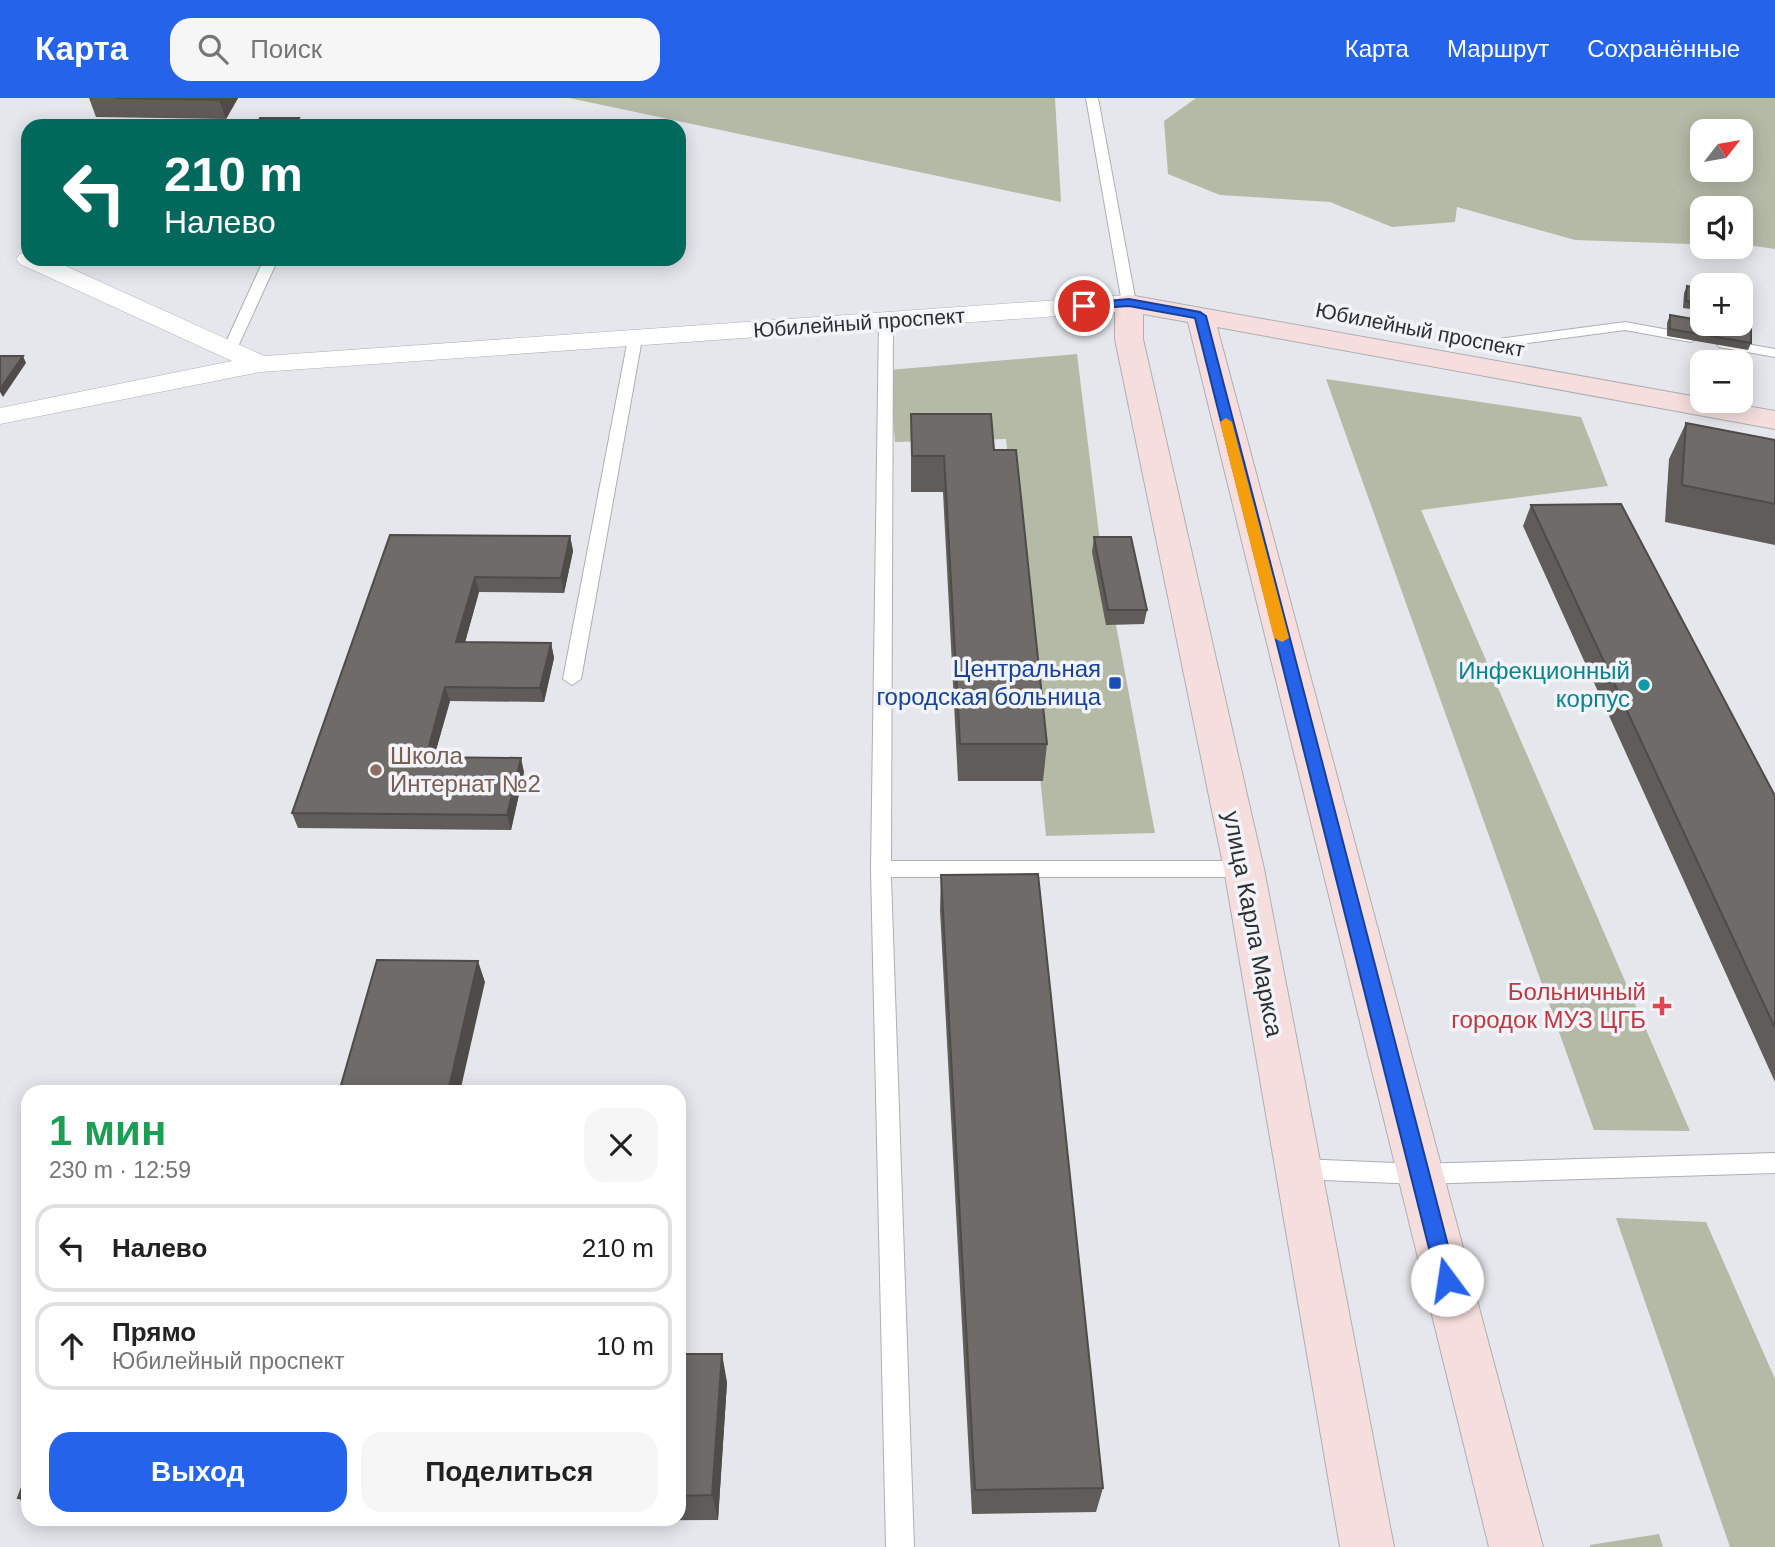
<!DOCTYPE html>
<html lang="ru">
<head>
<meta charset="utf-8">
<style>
	:root { --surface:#fff; --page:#f6f6f6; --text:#222; --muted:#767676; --line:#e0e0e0; --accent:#2563eb }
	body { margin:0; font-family:Helvetica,sans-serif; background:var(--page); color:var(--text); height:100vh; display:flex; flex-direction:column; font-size:26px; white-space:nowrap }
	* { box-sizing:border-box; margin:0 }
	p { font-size:23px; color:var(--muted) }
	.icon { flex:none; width:38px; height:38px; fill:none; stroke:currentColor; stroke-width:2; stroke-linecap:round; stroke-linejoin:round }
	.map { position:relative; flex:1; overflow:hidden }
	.side { position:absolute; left:21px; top:987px; width:665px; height:441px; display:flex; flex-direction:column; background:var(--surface); border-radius:21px; box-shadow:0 4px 18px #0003 }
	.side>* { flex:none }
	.guide { position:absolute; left:21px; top:21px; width:665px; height:147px; border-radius:21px; box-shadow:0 4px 18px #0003; background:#00695c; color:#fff; overflow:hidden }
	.needle { width:46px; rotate:59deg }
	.buttons { position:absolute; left:1690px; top:21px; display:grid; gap:14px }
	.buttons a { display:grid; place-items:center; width:63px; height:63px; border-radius:14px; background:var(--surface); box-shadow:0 4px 18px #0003; font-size:35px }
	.pin { position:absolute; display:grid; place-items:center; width:60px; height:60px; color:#fff; margin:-30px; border:4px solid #fff; border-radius:50%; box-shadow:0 2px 7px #0007 }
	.me { position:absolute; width:77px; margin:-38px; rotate:346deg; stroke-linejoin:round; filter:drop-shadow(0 0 5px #0008) }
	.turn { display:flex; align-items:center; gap:24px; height:147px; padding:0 28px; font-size:32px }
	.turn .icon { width:91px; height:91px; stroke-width:2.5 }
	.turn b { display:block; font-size:49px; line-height:60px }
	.round { display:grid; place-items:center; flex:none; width:74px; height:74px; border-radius:21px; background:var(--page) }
	.summary { display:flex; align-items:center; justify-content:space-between; height:119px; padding:0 28px }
	h1 { font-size:42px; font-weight:600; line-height:52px; color:#1e9e55 }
	.primary-button { display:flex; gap:14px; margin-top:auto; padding:14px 28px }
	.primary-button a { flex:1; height:80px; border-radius:21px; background:var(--accent); color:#fff; font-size:28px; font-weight:600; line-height:80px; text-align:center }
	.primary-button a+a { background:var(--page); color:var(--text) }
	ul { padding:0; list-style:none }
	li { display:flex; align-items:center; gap:21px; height:88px; margin:0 14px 10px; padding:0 14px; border:4px solid var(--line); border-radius:21px }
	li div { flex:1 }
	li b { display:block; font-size:26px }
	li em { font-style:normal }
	header { display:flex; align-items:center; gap:42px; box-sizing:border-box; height:98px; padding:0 35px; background:var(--accent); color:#fff }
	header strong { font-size:33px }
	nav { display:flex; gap:38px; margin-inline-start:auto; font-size:24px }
	.search { width:490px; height:63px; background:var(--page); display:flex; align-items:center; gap:18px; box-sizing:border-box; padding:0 24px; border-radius:21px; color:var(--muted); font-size:26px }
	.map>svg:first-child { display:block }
</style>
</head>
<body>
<header>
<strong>Карта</strong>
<div class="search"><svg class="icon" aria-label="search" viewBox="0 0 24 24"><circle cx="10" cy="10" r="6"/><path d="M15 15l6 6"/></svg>Поиск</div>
<nav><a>Карта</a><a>Маршрут</a><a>Сохранённые</a></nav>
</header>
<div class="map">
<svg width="1775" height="1449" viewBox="0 0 1775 1449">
	<rect width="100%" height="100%" fill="#e6e7ec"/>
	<g fill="#b5baa7" fill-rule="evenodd">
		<polygon points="569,0 1055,0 1061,104"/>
		<path d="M1196,0h579v151l-34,-5v-36h-38v36h-13l-115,-4 -118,-33 -2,15 -63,5 -62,-25 -110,-7 -52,-21 -4,-53zM1741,33v39h-38v-39z"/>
		<polygon points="1077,256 1099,436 1155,735 1046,738 1006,341 895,344 889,272"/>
		<polygon points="1326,281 1581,319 1608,388 1421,412 1690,1033 1594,1032"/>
		<polygon points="1616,1120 1706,1124 1775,1281 1775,1449 1730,1449"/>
		<polygon points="1659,1436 1663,1449 1590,1449 1590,1447"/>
	</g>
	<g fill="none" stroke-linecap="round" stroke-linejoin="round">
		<defs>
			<g id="service">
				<polygon points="1086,0 1098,0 1136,205 1129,209 1122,205"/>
				<polygon points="264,161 278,161 236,253 234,256 224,256 222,253"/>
				<polygon points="886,219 893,223 891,763 1244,763 1251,766 1254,771 1251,776 1244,779 891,779 914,1449 886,1449 871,771 879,223"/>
				<polygon points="1625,224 1691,236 1698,240 1691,244 1625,232 1491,250 1484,246 1491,242"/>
				<polygon points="635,237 642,241 581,581 572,587 563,581 628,241"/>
				<polygon points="1724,242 1775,251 1775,259 1719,249 1717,246"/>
				<polygon points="1775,1055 1775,1075 1420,1086 1299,1081 1291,1078 1287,1071 1291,1064 1299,1061 1420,1066"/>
			</g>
			<polygon id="minor" points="28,154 28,161 50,161 264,258 1129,197 1138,199 1142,205 1138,211 1129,213 260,274 0,326 0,310 232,263 20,166 16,161 20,156"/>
			<polygon id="secondary" points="1129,197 1703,300 1703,303 1718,303 1775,313 1775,331 1217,229 1543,1449 1489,1449 1188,224 1143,216 1143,241 1264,771 1394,1449 1340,1449 1224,771 1115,241 1115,205 1119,199"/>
		</defs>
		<use href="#service" stroke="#adafb3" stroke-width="2"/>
		<use href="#minor" stroke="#adafb3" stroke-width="1"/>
		<use href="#secondary" stroke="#adafb3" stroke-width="2"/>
		<use href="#service" fill="#fff" fill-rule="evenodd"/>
		<use href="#minor" fill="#fff" fill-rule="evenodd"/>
		<use href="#secondary" fill="#f6dede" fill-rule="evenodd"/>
	</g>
	<g fill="#5f5c59">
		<polygon points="89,0 238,0 226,21 96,19"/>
		<polygon points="1687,188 1703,226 1751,245 1748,252 1667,238 1667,225 1670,217 1690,221 1691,211 1683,210 1684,195"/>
		<polygon points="911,316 994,352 1047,646 1043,683 958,683 943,394 911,394"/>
		<polygon points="1686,325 1775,342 1775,447 1665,424 1669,361"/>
		<polygon points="1531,407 1775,698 1775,984 1523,428"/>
		<polygon points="390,437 570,438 573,453 564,495 479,494 465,544 551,545 554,560 544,604 450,603 434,659 524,674 511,732 298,730 292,715"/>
		<polygon points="1094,439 1147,512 1144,526 1106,527 1092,454"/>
		<polygon points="941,777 1103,1390 1096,1414 972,1416 940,812"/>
		<polygon points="679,1256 727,1284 718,1422 50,1425 46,1421 679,1421"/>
		<polygon points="28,1373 28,1408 18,1400"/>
	</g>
	<g fill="#4e4b49">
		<polygon points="220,0 238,0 226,21 219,2"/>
		<polygon points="299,20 301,28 295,28"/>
		<polygon points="23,258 26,265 3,299 0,294 0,291"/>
		<polygon points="570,438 573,453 564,495 561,480"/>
		<polygon points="475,479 479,494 461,559 456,544"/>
		<polygon points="551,545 554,560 544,604 540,590"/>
		<polygon points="445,589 450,603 430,673 426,659"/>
		<polygon points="521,660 524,674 511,732 507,717"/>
		<polygon points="478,863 485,884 460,994 448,994"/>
		<polygon points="722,1256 727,1284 718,1422 712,1397"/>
	</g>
	<g fill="#6f6b68" stroke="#4e4b49" stroke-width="2">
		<polygon points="114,0 220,0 219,2"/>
		<polygon points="260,20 299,20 295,28 256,28"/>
		<polygon points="1687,188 1703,191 1703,226 1720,226 1751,231 1751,245 1670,231 1670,217 1693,221 1694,204 1686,203"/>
		<polygon points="0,258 23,258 0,291"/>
		<polygon points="911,316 991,316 994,352 1016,352 1047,646 960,646 944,358 912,358"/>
		<polygon points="1686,325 1775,342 1775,406 1682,387"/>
		<polygon points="1621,406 1775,698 1775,930 1531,407"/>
		<polygon points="390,437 570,438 561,480 475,479 456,544 551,545 540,590 445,589 426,659 521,660 507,717 292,715"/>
		<polygon points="1094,439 1131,439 1147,512 1108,512"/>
		<polygon points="1038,776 1103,1390 975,1392 941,777"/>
		<polygon points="377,862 478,863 448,994 339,994"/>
		<polygon points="679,1256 722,1256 712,1397 679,1398"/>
		<polygon points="28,1373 28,1400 18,1400"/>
	</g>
	<polygon fill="#2563eb" stroke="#184099" stroke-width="2" points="1129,201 1200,214 1206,218 1457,1182 1455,1189 1447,1192 1440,1189 1437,1182 1195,220 1129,208 1084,211 1078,208 1084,205"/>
	<polygon fill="#f59e0b" points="1226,320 1232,324 1289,540 1282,544 1274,540 1220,324"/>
	<rect fill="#1a4fb4" stroke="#f3f4f9" stroke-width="2.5" x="1108" y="578" width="14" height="14" rx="3.5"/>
	<circle fill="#0f9aa8" stroke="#f3f4f9" stroke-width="2.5" cx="1644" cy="587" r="7"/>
	<circle fill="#8d6e63" stroke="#f3f4f9" stroke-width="2.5" cx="376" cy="672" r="7"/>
	<path fill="#e0444e" stroke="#f3f4f9" stroke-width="2.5" d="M1658.5 897.5h7v7h7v7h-7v7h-7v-7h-7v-7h7z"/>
	<g text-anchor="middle" stroke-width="7" stroke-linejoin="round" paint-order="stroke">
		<g font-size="21" fill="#2e2f30" stroke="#f3f4f9">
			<text transform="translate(859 225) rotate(-4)" y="7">Юбилейный проспект</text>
			<text transform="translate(1420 232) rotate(11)" y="7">Юбилейный проспект</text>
		</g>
		<g font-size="24" fill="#164399" stroke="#f3f4f9" text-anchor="end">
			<text x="1101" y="579">Центральная<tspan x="1101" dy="28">городская больница</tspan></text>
		</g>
		<g font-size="24" fill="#0d838f" stroke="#f3f4f9" text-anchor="end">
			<text x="1630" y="581">Инфекционный<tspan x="1630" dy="28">корпус</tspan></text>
		</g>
		<g font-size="24" fill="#785e54" stroke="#f3f4f9" text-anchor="start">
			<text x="390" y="666">Школа<tspan x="390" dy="28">Интернат №2</tspan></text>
		</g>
		<g font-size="24" fill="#2e2f30" stroke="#f3f4f9">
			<text transform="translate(1253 826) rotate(79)" y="8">улица Карла Маркса</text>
		</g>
		<g font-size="24" fill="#be3a42" stroke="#f3f4f9" text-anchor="end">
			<text x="1646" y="902">Больничный<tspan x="1646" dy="28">городок МУЗ ЦГБ</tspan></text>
		</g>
	</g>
</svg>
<div class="buttons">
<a><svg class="needle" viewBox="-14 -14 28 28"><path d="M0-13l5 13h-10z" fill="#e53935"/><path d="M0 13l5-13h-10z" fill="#767676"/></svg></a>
<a><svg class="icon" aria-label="sound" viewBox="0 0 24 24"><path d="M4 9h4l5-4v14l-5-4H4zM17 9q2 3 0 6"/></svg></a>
<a>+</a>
<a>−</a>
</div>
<div class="pin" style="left:1084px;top:208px;background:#d93025"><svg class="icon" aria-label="arrive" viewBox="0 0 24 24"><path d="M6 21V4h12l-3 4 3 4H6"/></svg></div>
<svg class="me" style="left:1447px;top:1182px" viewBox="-20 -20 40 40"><circle r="19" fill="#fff"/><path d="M0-13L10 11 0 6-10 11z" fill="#2563eb"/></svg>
<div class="guide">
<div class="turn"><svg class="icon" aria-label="left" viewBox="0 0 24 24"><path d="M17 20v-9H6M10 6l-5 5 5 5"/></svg><div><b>210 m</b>Налево</div></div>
</div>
<section class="side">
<div class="summary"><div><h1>1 мин</h1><p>230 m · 12:59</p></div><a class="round"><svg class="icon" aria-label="close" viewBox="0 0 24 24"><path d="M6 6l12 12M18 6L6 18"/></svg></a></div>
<ul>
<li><svg class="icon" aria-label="left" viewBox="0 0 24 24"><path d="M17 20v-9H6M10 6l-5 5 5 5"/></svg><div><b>Налево</b></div><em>210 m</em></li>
<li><svg class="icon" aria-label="ahead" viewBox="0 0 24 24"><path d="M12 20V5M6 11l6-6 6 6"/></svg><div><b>Прямо</b><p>Юбилейный проспект</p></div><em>10 m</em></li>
</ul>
<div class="primary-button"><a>Выход</a><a>Поделиться</a></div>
</section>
</div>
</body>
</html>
